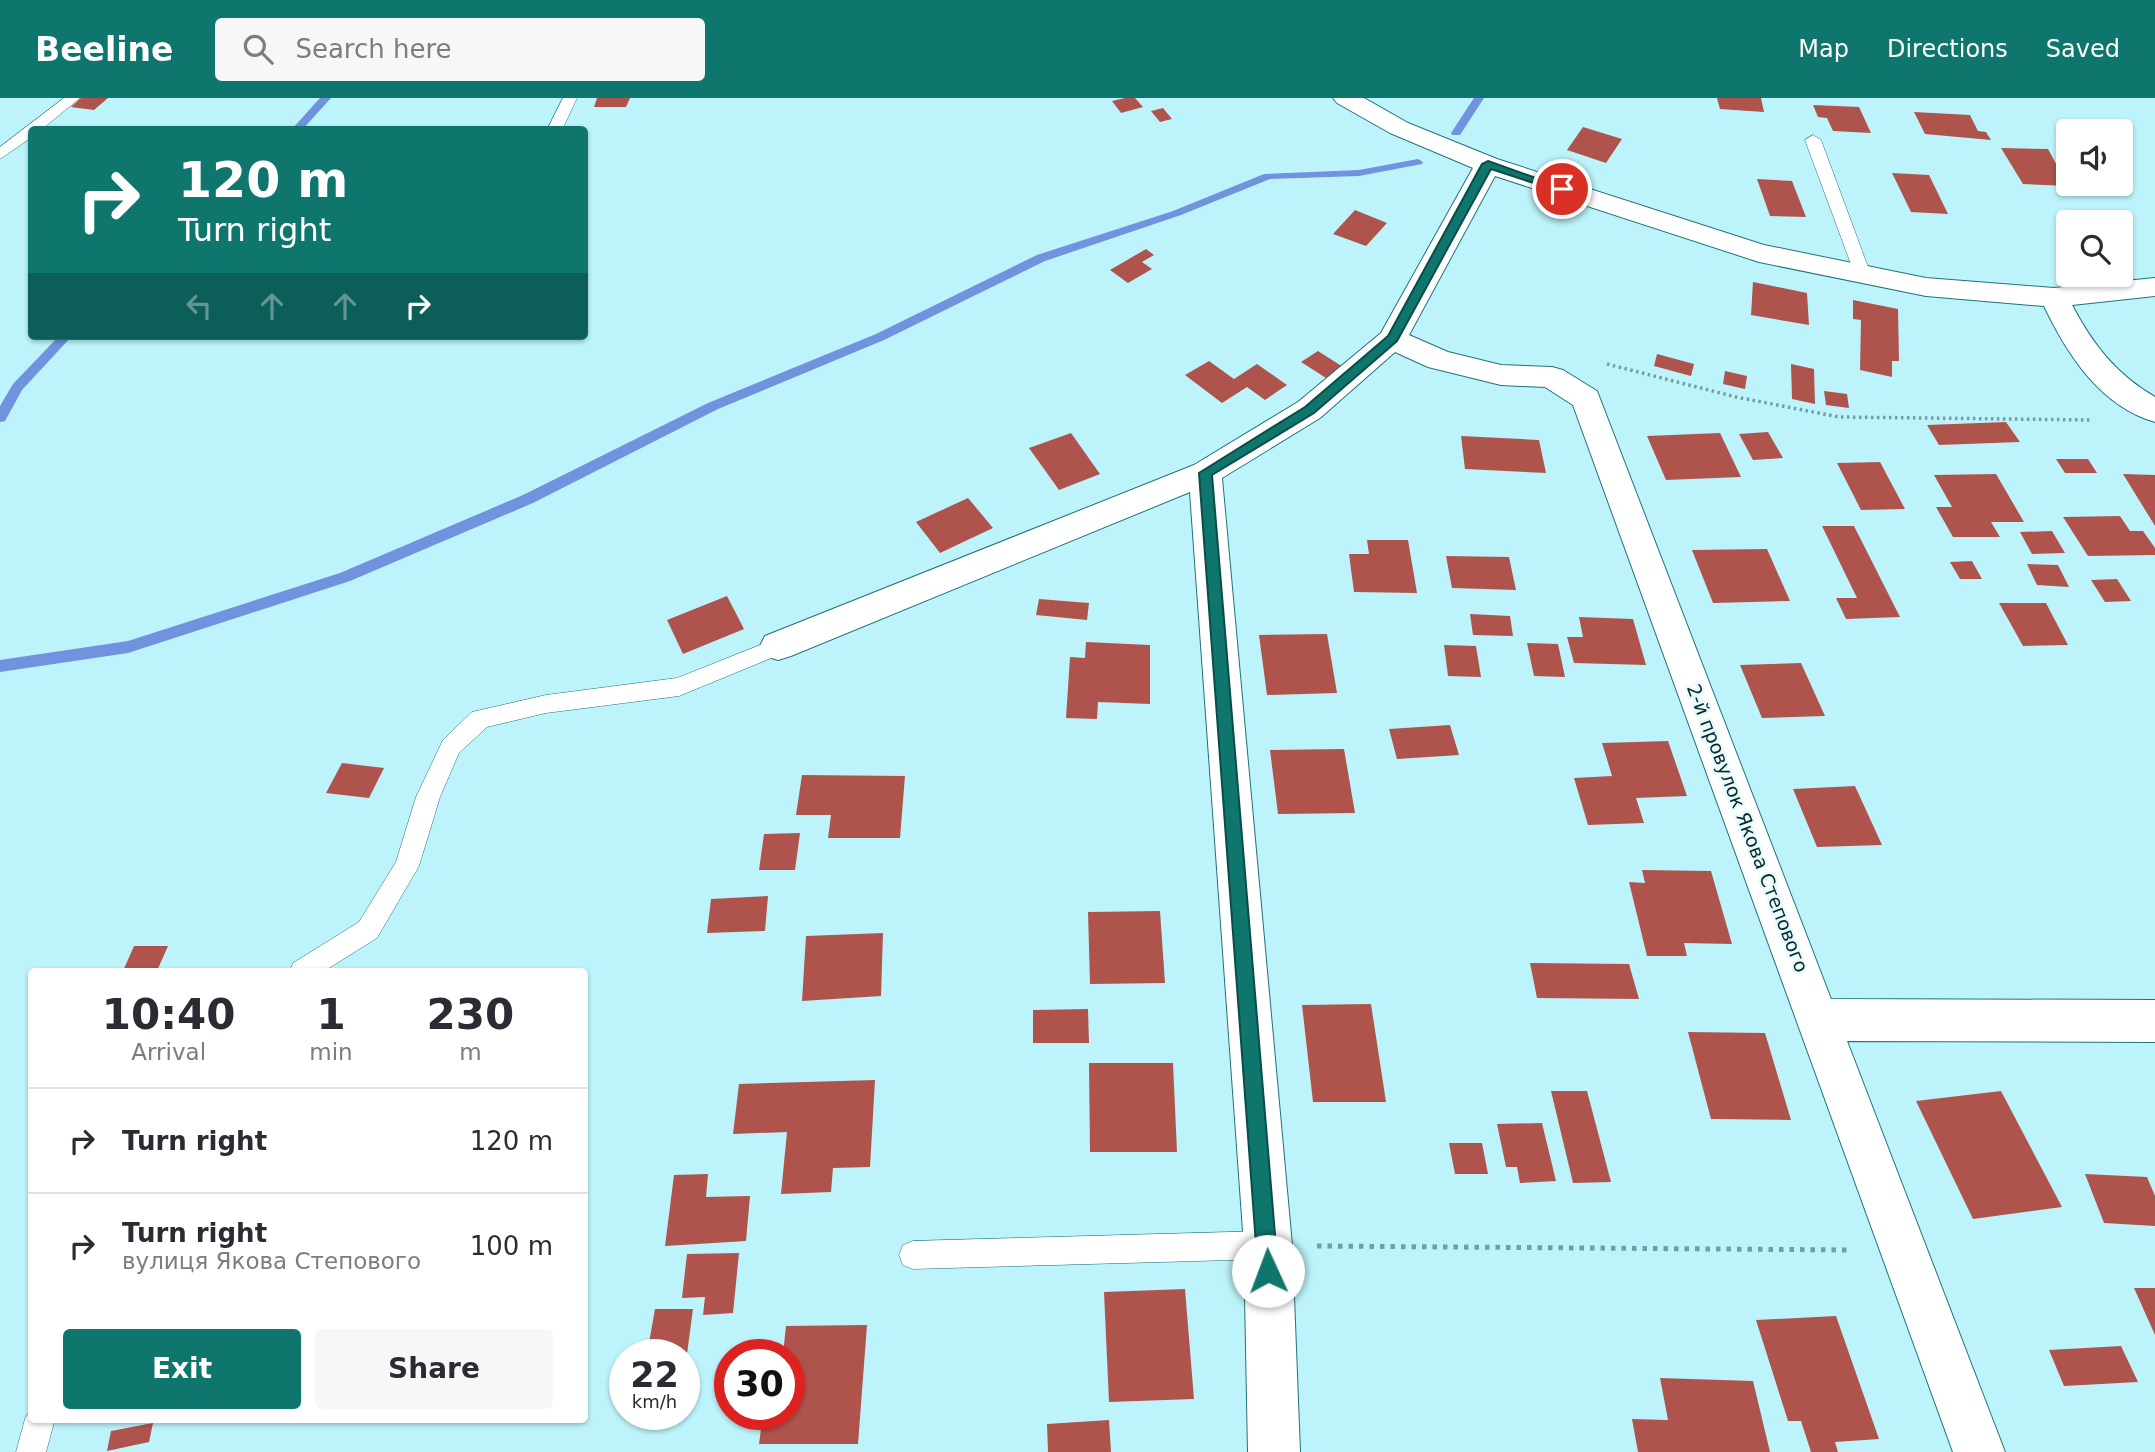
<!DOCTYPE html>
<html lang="en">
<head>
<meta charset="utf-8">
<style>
	:root { --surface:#fff; --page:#f7f7f7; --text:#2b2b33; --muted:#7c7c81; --line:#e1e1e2; --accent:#0f766e }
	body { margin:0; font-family:"DejaVu Sans",sans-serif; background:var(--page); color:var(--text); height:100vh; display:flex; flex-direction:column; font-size:26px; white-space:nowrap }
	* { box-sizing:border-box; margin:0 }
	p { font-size:23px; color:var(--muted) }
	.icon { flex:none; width:38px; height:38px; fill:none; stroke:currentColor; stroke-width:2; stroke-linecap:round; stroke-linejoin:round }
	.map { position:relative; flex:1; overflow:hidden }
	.drawer { position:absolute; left:28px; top:870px; width:560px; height:455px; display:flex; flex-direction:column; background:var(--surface); border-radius:7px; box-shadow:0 2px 5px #0004 }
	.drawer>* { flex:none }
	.hud { position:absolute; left:28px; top:28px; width:560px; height:214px; border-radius:7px; box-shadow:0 2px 5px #0004; background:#0f766e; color:#fff; overflow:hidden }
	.controls { position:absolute; left:2056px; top:21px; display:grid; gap:14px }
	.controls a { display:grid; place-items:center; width:77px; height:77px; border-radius:7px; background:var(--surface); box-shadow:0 2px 5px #0004; font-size:35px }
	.speed { position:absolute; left:609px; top:1241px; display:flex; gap:14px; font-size:35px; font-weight:700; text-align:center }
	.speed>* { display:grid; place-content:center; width:91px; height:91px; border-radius:50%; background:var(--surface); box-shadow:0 2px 5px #0004; line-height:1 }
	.speed small { font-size:18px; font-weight:400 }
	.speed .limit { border:10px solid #d22; background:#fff; color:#111 }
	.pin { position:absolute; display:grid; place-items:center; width:60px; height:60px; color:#fff; margin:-30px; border:4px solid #fff; border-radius:50%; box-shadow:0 2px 7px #0007 }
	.me { position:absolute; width:77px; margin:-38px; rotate:358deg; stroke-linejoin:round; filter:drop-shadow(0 0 5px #0008) }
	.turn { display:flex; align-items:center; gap:24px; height:147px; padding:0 35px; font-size:32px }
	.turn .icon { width:91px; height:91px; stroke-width:2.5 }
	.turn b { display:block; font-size:49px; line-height:60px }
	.lanes { display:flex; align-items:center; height:66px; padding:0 35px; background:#0003; justify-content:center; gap:35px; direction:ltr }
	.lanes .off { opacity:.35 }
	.eta { display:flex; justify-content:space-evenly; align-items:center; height:119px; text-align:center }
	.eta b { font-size:42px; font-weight:600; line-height:49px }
	.primary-button { display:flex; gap:14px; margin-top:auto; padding:14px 35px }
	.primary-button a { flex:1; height:80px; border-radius:7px; background:var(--accent); color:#fff; font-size:28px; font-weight:600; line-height:80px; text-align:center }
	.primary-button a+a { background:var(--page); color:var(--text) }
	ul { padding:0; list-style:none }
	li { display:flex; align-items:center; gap:21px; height:105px; padding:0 35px; border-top:2px solid var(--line) }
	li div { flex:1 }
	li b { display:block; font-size:26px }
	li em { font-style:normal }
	header { display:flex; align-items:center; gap:42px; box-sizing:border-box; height:98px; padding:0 35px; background:var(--accent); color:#fff }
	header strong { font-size:33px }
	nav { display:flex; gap:38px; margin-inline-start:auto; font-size:24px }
	.search { width:490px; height:63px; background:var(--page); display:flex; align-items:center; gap:18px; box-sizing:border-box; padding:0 24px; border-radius:7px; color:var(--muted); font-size:26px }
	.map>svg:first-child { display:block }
</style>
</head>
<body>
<header>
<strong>Beeline</strong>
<div class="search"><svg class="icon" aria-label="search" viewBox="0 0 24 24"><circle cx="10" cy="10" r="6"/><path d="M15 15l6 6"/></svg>Search here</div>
<nav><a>Map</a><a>Directions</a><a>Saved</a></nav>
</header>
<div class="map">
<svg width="2155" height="1354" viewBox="0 0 2155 1354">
	<rect width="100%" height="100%" fill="#bdf4fb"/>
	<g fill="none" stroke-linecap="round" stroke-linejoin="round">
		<g fill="#7192de" fill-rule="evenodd">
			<polygon points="320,0 331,0 302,32 291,32"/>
			<polygon points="1474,0 1484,0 1460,37 1452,37 1451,35"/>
			<polygon points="1418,61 1423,64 1422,66 1359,78 1270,81 1181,117 1045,163 884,242 718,311 533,405 350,483 128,555 0,574 0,562 128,543 340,475 523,397 708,305 876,236 1037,157 1173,113 1264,76 1359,72"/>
			<polygon points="59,238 72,238 22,292 5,323 0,324 0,308 13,286"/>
		</g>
	</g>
	<g fill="#af544d">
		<polygon points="81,0 108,0 94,12 71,9"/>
		<polygon points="597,0 630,0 626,9 594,9"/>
		<polygon points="1125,0 1135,0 1143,9 1121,15 1112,3"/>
		<polygon points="1717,0 1761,0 1764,14 1720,11"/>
		<polygon points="1813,7 1859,9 1871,35 1833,33 1827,20 1818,19"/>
		<polygon points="1163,10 1172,21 1160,24 1151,13"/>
		<polygon points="1914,14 1970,17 1978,33 1986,34 1991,42 1925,36"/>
		<polygon points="1583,29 1622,41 1606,65 1567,52"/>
		<polygon points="2001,50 2048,51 2068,88 2023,86"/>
		<polygon points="1892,75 1929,77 1948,116 1911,114"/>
		<polygon points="1757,81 1792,83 1806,119 1770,118"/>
		<polygon points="1355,112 1387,125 1366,148 1333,136"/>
		<polygon points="1146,151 1154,157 1142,164 1152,171 1128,185 1110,172"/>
		<polygon points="1753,184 1807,195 1809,227 1751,217"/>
		<polygon points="1853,202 1898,211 1899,263 1892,263 1892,279 1860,272 1861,222 1853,221"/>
		<polygon points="1318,253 1343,269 1326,280 1301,264"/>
		<polygon points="1657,256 1694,266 1691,278 1654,268"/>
		<polygon points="1209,263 1234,281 1257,266 1287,287 1265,302 1247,289 1222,305 1185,277"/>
		<polygon points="1791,266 1814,271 1815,306 1792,301"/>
		<polygon points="1725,273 1747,278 1745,291 1723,286"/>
		<polygon points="1824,293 1847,296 1849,310 1826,307"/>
		<polygon points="2006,324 2020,344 1939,347 1927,327"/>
		<polygon points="1768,334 1783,360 1753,362 1739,336"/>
		<polygon points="1071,335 1100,376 1059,392 1029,350"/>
		<polygon points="1720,335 1741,379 1666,382 1647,338"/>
		<polygon points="1461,338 1539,342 1546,375 1465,371"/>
		<polygon points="2056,361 2088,361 2097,375 2065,375"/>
		<polygon points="1880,364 1905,411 1861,412 1837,365"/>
		<polygon points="1996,376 2024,424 1991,424 2000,439 1953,439 1936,409 1952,409 1934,377"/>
		<polygon points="2123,376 2155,377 2155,428"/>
		<polygon points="968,400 993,430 940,455 916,424"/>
		<polygon points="2120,418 2130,433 2143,433 2155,450 2155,457 2088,458 2063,419"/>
		<polygon points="1822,428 1854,428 1900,519 1846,521 1836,500 1857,500"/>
		<polygon points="2052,433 2065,455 2032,456 2020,434"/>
		<polygon points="1367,442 1408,442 1417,495 1354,494 1349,456 1369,456"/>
		<polygon points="1767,451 1790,503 1713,505 1692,452"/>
		<polygon points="1446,458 1509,459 1516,492 1452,490"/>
		<polygon points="1972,463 1982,481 1960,481 1950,464"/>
		<polygon points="2027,466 2058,467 2069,489 2037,487"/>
		<polygon points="2117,481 2131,503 2105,504 2091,482"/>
		<polygon points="727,498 744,531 683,556 667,522"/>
		<polygon points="1039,501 1089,505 1087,522 1036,517"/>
		<polygon points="1999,505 2046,505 2068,547 2023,548"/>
		<polygon points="1470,516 1510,518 1513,538 1473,537"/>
		<polygon points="1579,519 1633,521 1646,567 1574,565 1567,539 1583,539"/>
		<polygon points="1327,536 1337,595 1267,597 1259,537"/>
		<polygon points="1086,544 1150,547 1150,606 1098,604 1097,621 1066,620 1070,559 1085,560"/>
		<polygon points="1527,545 1558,546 1565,579 1534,578"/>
		<polygon points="1444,547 1476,548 1481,579 1448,578"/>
		<polygon points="1801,565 1825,618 1762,620 1740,567"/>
		<polygon points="1450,627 1459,657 1397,661 1389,631"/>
		<polygon points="1668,643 1687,698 1636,700 1644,725 1588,727 1574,680 1612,678 1602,645"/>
		<polygon points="1344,651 1355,715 1278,716 1270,652"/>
		<polygon points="342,665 384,670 369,700 326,695"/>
		<polygon points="802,677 905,678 900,740 828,740 831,717 796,717"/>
		<polygon points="1855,688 1882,747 1817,749 1793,691"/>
		<polygon points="800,735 795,772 759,772 764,736"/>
		<polygon points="1642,772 1711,773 1732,846 1684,845 1687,858 1647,858 1629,784 1645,785"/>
		<polygon points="768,798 765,833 707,835 711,801"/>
		<polygon points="1160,813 1165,885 1090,886 1088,814"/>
		<polygon points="883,835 881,898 802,903 806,838"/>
		<polygon points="134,848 168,848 157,873 123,873"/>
		<polygon points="1530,865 1629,866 1639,901 1537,900"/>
		<polygon points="1371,906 1386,1004 1313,1004 1302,907"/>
		<polygon points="1088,911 1089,945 1033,945 1033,912"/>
		<polygon points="1688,934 1765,935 1791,1022 1711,1021"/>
		<polygon points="1089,965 1173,965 1177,1054 1090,1054"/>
		<polygon points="875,982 870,1069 833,1070 831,1094 781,1096 787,1034 733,1036 739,986"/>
		<polygon points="1551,993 1587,993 1611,1084 1573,1085"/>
		<polygon points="2001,993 2062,1109 1973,1121 1916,1003"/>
		<polygon points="1542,1025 1556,1083 1520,1085 1517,1069 1506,1069 1497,1026"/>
		<polygon points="1449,1045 1482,1045 1488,1076 1455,1076"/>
		<polygon points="708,1076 706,1099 750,1098 746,1143 665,1148 674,1077"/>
		<polygon points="2085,1076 2147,1079 2155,1098 2155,1128 2104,1125"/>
		<polygon points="739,1155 733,1215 703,1217 705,1199 682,1200 687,1156"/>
		<polygon points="2134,1190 2155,1190 2155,1237"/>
		<polygon points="1185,1191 1194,1301 1109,1304 1104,1194"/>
		<polygon points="655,1211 693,1211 687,1256 647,1256"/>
		<polygon points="1836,1218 1879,1341 1835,1344 1838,1354 1811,1354 1801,1323 1788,1323 1756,1222"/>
		<polygon points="867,1227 858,1346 759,1346 763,1316 789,1316 789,1256 783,1256 786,1228"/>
		<polygon points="2121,1248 2138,1284 2064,1288 2049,1252"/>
		<polygon points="1660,1280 1753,1283 1770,1354 1638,1354 1632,1321 1668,1322"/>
		<polygon points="1109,1322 1111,1354 1048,1354 1047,1326"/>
		<polygon points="153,1325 149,1344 107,1353 111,1333"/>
	</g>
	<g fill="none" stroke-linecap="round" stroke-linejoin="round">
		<defs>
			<g id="lane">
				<polygon points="64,0 80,0 41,32 32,32 32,39 0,61 0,49"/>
				<polygon points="563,0 577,0 562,32 547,32"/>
				<polygon points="1813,37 1821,42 1871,177 1869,181 1857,181 1855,177 1805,42"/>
				<polygon points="778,540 786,542 789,548 786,554 679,598 546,615 487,629 459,655 440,699 419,768 377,840 324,873 290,873 293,865 359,824 396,764 416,699 443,642 472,614 546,597 677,580"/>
				<polygon points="1268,1133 1278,1137 1282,1147 1278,1157 1268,1161 913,1171 903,1167 899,1157 903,1147 913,1143"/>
				<polygon points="32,1309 32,1321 55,1321 46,1354 16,1354 25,1321"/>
			</g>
			<path id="street" d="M1333,0h31l44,25 89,36 267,86 162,33 128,10 101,-10v18l-83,9c21,40 44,69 83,92v25c-55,-16 -88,-68 -111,-116l-118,-10 -167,-34 -264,-86 -86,159 39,17 53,13 51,2 11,3 34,21 234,608 324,1v42l-308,-1 158,411h-52l-380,-1047 -28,-18 -44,-2 -73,-18 -33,-15 -75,66 -98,60 70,767 8,207h-52l-4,-207 -54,-753 -399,164 -13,4 -13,-4 -5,-10 5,-10 429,-171 104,-63 83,-69 92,-165 -83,-35 -53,-30z"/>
		</defs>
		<use href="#lane" stroke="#22727b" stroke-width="1"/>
		<use href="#street" stroke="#22727b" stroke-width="2"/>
		<polyline stroke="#709ea3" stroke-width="3.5" stroke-dasharray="2.5 3.5" stroke-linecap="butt" points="1607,266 1736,299 1839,319 2093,322"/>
		<polyline stroke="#709ea3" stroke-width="5" stroke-dasharray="4.5 6" stroke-linecap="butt" points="1317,1148 1851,1152"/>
		<use href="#lane" fill="#fff" fill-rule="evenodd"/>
		<use href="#street" fill="#fff" fill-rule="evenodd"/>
	</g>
	<polygon fill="#0f766e" stroke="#0a4d48" stroke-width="2" points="1488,63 1567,91 1558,93 1491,71 1397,243 1314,315 1212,377 1278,1173 1275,1180 1268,1183 1261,1180 1258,1173 1199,375 1305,309 1388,238 1482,66"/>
	<g text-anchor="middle" stroke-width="5" stroke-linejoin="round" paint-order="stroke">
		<g font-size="19" fill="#07292c" stroke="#e8fafc">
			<text transform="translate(1748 730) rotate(69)" y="7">2-й провулок Якова Степового</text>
		</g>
	</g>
</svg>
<div class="controls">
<a><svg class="icon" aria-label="sound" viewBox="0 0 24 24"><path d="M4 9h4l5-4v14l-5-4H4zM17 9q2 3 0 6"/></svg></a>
<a><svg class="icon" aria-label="search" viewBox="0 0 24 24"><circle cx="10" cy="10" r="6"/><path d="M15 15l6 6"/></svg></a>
</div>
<div class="speed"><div>22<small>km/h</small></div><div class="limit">30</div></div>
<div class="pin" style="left:1562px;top:91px;background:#d93025"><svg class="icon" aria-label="arrive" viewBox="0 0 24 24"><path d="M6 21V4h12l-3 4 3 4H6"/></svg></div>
<svg class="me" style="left:1268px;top:1173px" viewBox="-20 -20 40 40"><circle r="19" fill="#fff"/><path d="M0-13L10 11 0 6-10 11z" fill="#0f766e"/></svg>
<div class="hud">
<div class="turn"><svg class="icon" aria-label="right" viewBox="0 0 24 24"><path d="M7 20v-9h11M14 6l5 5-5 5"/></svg><div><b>120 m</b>Turn right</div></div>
<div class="lanes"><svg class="icon off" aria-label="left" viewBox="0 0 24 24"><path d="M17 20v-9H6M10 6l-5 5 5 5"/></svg><svg class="icon off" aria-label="ahead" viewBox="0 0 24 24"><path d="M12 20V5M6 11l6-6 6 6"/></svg><svg class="icon off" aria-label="ahead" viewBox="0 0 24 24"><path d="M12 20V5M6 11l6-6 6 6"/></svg><svg class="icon" aria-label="right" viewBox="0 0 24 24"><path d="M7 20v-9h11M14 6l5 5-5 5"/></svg></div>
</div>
<section class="drawer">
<div class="eta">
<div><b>10:40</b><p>Arrival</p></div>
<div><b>1</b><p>min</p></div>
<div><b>230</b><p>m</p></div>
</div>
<ul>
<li><svg class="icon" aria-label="right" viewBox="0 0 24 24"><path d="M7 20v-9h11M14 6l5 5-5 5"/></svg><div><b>Turn right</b></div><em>120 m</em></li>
<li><svg class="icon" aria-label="right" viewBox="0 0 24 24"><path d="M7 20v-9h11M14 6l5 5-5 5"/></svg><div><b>Turn right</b><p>вулиця Якова Степового</p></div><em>100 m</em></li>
</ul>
<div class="primary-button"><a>Exit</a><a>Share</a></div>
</section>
</div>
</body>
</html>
